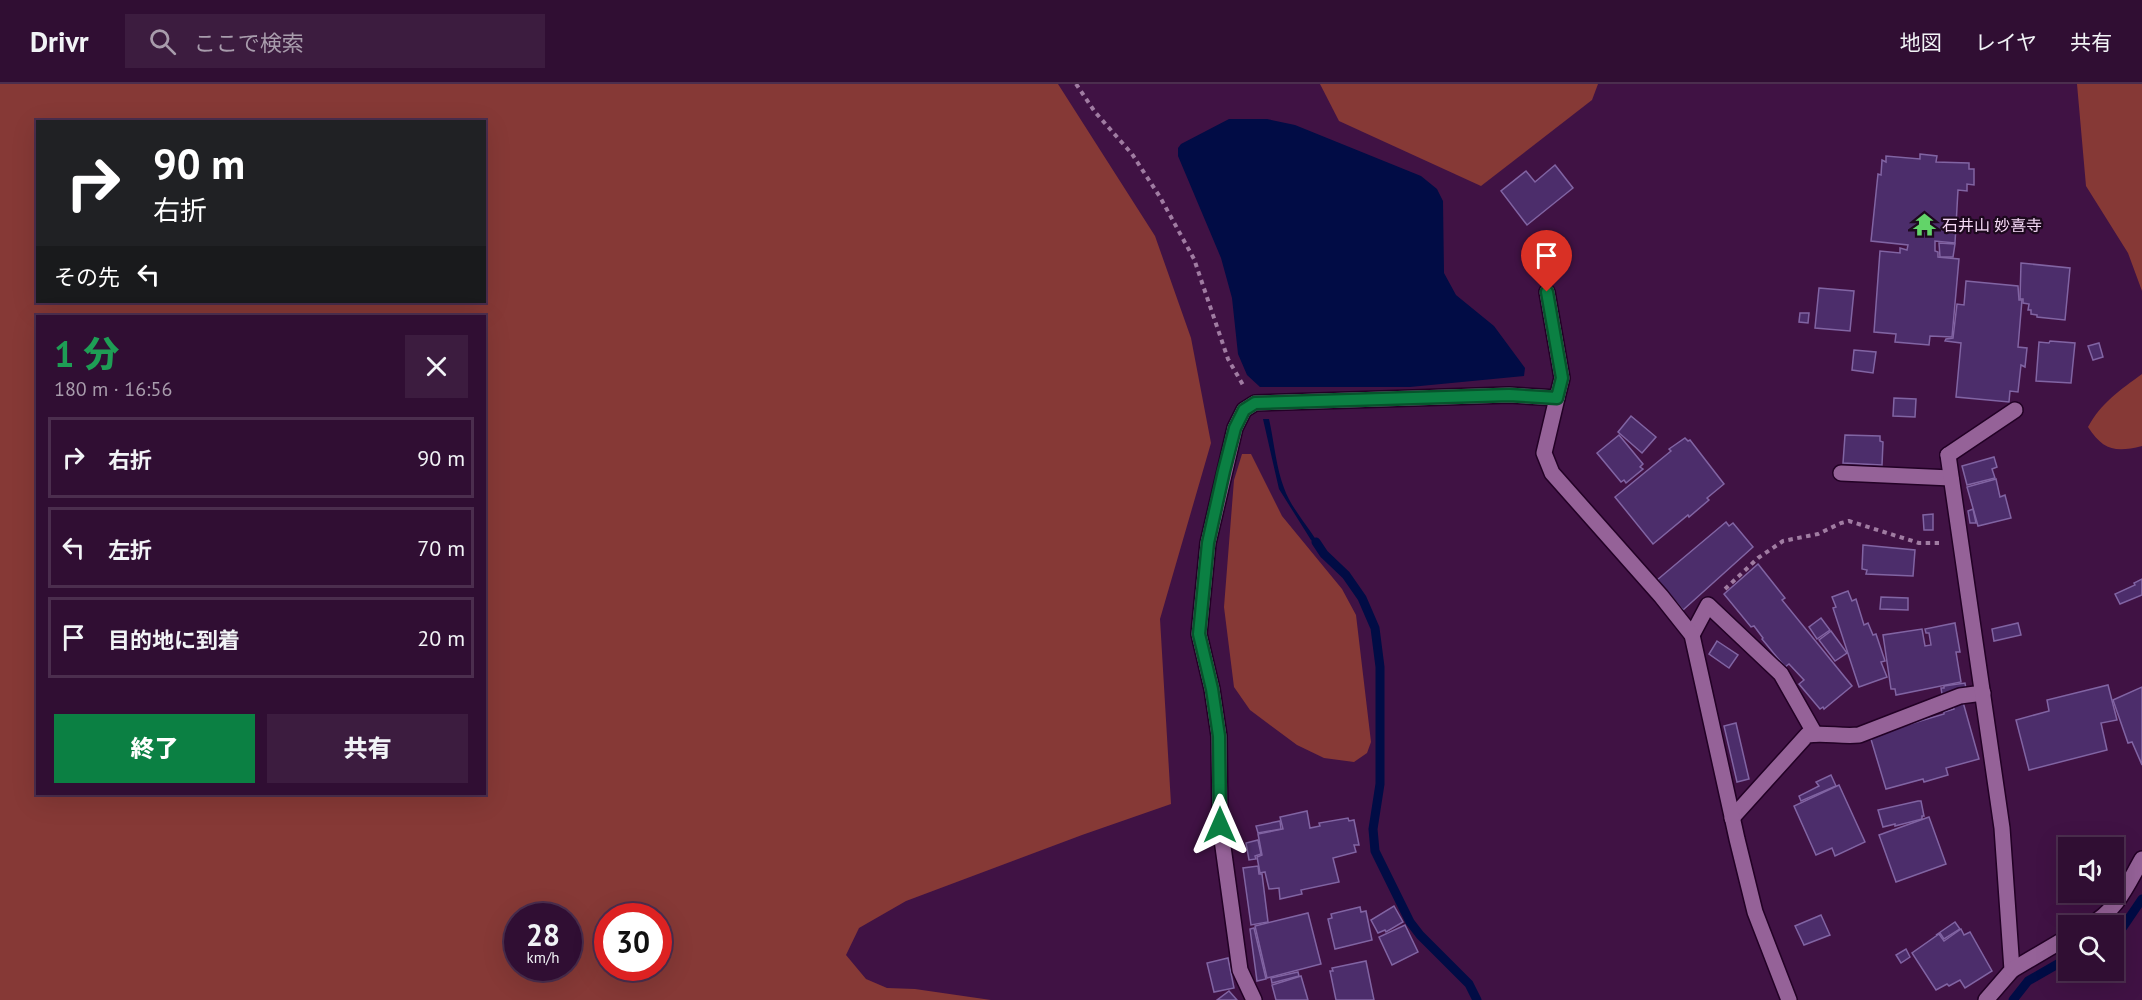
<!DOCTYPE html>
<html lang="ja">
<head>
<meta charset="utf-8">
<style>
	:root { --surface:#300e33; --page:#3c1c3f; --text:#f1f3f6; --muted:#a89cac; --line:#4b2e4e; --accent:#0b8043 }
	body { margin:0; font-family:"PT Sans","Noto Sans JP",sans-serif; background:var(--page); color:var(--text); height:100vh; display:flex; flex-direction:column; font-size:22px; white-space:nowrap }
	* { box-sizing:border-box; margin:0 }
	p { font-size:20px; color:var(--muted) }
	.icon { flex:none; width:33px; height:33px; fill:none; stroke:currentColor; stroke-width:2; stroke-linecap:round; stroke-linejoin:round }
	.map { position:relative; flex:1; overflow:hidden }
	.sheet { position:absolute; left:36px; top:231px; width:450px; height:480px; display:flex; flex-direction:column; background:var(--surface); border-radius:0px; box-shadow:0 6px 24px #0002,0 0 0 2px var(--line) }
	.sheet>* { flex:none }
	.top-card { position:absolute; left:36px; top:36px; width:450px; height:183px; border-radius:0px; box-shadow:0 6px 24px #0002,0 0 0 2px var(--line); background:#202124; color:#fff; overflow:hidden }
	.tools { position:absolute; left:2058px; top:753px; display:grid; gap:12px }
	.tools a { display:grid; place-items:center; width:66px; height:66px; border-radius:0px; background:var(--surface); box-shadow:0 6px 24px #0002,0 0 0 2px var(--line); font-size:30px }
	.speed { position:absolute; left:504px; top:819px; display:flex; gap:12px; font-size:30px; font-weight:700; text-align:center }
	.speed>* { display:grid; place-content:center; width:78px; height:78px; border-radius:50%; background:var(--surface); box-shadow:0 6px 24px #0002,0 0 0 2px var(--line); line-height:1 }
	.speed small { font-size:15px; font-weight:400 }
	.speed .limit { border:9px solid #d22; background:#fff; color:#111 }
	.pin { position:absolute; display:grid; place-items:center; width:51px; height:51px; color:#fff; margin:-62px -26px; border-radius:50% 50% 50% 0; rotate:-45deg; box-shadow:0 0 6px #0007 }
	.pin .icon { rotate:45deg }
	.me { position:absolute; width:66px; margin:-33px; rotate:0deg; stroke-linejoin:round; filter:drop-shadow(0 0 4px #0008) }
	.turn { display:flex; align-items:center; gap:21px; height:126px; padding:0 18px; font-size:27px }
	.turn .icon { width:78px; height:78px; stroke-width:2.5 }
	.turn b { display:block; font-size:42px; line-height:51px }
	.then { display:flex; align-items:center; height:57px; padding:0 18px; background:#0003; gap:12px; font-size:22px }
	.round { display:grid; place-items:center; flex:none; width:63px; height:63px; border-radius:0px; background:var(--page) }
	.head { display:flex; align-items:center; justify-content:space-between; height:102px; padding:0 18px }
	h1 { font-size:36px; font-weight:800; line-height:45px; color:#1e9e55 }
	.primary-button { display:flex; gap:12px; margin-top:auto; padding:12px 18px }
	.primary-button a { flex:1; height:69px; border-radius:0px; background:var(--accent); color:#fff; font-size:24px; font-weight:800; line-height:69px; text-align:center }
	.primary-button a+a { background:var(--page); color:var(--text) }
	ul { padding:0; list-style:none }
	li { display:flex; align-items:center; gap:18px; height:81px; margin:0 12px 9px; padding:0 6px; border:3px solid var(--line); border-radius:0px }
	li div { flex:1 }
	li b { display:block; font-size:22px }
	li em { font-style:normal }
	header { display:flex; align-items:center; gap:36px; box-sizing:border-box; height:84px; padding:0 30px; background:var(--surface); border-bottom:2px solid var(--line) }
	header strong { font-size:28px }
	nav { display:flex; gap:33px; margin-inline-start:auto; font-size:21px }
	.search { width:420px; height:54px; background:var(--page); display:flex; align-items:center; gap:15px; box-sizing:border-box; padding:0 21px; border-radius:0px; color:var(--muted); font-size:22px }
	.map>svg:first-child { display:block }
</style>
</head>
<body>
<header>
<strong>Drivr</strong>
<div class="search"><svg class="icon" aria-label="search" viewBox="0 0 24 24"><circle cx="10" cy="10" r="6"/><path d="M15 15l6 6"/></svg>ここで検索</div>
<nav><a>地図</a><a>レイヤ</a><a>共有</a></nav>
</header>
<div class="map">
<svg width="2142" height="916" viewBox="0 0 2142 916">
	<rect width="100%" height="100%" fill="#401244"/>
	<g fill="#863936" fill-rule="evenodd">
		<path d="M0,0h1058l97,152 36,102 20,105 -51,176 11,185 -89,31 -176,66 -47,27 -13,27 20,24 21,9 28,1 76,11h-991zM38,38h446v180h-446zM484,232v478h-446v-478zM568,832v52h-50v-52zM658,832v52h-50v-52z"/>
		<polygon points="1320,0 1598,0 1592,16 1481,102 1339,37"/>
		<polygon points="2077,0 2142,0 2142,207 2128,169 2086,102"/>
		<path d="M2142,290v72c-27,7 -39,4 -54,-19 13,-24 32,-37 54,-53z"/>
		<polygon points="1242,370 1251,370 1282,432 1342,505 1356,531 1371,658 1367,669 1354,678 1324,674 1297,661 1250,626 1234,603 1224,523 1234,396"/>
	</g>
	<g fill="#010c45">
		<polygon points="1229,35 1267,35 1295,41 1421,92 1437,105 1443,117 1444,189 1456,211 1494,242 1525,284 1524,292 1410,303 1260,303 1247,291 1238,270 1232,214 1221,174 1178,72 1178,64 1181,60"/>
		<path d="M1263,335h6c5,22 7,48 15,69 8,23 28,41 38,63l-11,-11 -32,-51z"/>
	</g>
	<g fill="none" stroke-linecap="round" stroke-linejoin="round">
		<g stroke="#010c45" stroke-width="9">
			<polyline points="1316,458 1324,470 1346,491 1362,514 1375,544 1380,583 1380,700 1373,745 1375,767 1410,838 1420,851 1469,900 1477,916"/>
			<polyline points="2114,848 2123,843 2142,815"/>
			<polyline points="2013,916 2028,897 2068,874"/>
		</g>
	</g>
	<g fill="#4c2d6b" stroke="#8164a3" stroke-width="1.5">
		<polygon points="1920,70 1937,72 1936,78 1969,79 1969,85 1974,85 1974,101 1967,100 1967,107 1958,106 1955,159 1935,157 1935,167 1938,168 1938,173 1959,175 1952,253 1930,252 1929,261 1895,258 1896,250 1874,248 1880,167 1900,169 1900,164 1907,166 1908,161 1871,157 1878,90 1881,91 1882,76 1886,78 1886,72 1920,75"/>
		<polygon points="1555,81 1573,104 1527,141 1501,107 1526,87 1535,98"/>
		<polygon points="1939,159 1955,160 1953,173 1940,173"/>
		<polygon points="2021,179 2070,184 2065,236 2037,233 2037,231 2031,230 2031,226 2028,226 2029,220 2023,219 2023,215 2020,215"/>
		<polygon points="1966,197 2018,202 2019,216 2022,216 2018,263 2027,264 2025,283 2021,281 2018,308 2010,307 2009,318 1956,313 1961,259 1945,257 1946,255 1953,254 1957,220 1964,221"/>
		<polygon points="1819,204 1854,207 1850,247 1815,244"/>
		<polygon points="1800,229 1809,229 1808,239 1799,238"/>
		<polygon points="2050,257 2075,259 2071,299 2036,297 2039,258 2049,259"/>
		<polygon points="2099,259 2103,273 2093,276 2088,262"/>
		<polygon points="1854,266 1876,268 1873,289 1852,286"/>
		<polygon points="1894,314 1916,315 1915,333 1893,332"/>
		<polygon points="1631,332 1656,353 1642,369 1618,348"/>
		<polygon points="1619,351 1643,380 1640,383 1643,385 1626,399 1624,396 1621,398 1597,369"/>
		<polygon points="1845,351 1880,352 1880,357 1883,358 1882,381 1843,379"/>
		<polygon points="1685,354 1688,357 1690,356 1724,400 1707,414 1709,416 1689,433 1688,431 1653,460 1615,413 1671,367 1669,365"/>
		<polygon points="1994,373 1997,383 1992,385 1995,394 1967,401 1962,382"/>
		<polygon points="1996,395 2000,413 2005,411 2011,434 1978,442 1967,403"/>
		<polygon points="1973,425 1976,439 1970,439 1968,427"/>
		<polygon points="1933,430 1933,446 1924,446 1923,431"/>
		<polygon points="1726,438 1729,442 1733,439 1753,463 1683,526 1657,496"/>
		<polygon points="1863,461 1915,466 1913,492 1866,490 1867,486 1862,485"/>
		<polygon points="1758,480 1785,514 1782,516 1852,602 1824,625 1823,623 1820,625 1799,600 1804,596 1789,580 1785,583 1762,555 1763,554 1754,542 1751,543 1724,510"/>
		<polygon points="2142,495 2142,511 2120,520 2115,510 2135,501 2134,499"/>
		<polygon points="1848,507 1852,517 1856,515 1864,541 1868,539 1873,551 1876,550 1885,577 1881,578 1887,593 1859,603 1833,524 1836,523 1832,513"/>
		<polygon points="1881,513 1908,514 1908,526 1880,525"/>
		<polygon points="1821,534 1830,546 1817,555 1809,543"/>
		<polygon points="1955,539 1960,568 1956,568 1961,598 1896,611 1895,605 1891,605 1883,551 1922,545 1925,562 1931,561 1929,549 1926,549 1925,545"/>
		<polygon points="2018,539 2021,551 1994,557 1992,545"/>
		<polygon points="1831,547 1847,569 1835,577 1819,556"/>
		<polygon points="1717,557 1738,571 1729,584 1709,570"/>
		<polygon points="1965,599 1966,605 1942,610 1941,604 1944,604 1944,602"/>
		<polygon points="2108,601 2117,636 2101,639 2107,666 2029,686 2016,636 2049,627 2047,616"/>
		<polygon points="2142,603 2142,681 2132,658 2128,659 2113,616"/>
		<polygon points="1963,618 1979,675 1946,684 1948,691 1924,698 1923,695 1886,705 1870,652 1944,630 1944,628 1954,625 1953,621"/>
		<polygon points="1736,639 1749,695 1737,698 1724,642"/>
		<polygon points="1831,691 1836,702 1801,717 1799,712 1819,702 1816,698"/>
		<polygon points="1839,701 1865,758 1835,772 1832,764 1816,771 1794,722"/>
		<polygon points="1918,717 1921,717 1924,732 1922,732 1922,735 1895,742 1895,740 1883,743 1878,726"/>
		<polygon points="1307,727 1310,744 1320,742 1319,739 1348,734 1349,737 1354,736 1359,761 1354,761 1356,768 1333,774 1339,798 1301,806 1302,810 1280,815 1279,804 1269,805 1265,788 1260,789 1257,773 1262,771 1258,750 1283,745 1280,733"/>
		<polygon points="1929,733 1946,780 1896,798 1879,751"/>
		<polygon points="1280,737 1281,745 1258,749 1256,742"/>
		<polygon points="1258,756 1261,770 1255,772 1256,775 1249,776 1246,759"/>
		<polygon points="1258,782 1259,790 1262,790 1268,838 1251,841 1243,784"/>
		<polygon points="1394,822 1403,838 1386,848 1385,846 1378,849 1371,836"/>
		<polygon points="1360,823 1361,828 1366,827 1372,856 1335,865 1328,835 1332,834 1331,830"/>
		<polygon points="1308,829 1321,880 1267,894 1255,842"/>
		<polygon points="1821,831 1830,851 1804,861 1795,842"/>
		<polygon points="1955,838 1960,845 1944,855 1940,849 1936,851"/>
		<polygon points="1405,841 1418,868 1392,881 1379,853"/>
		<polygon points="1254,844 1266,895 1257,897 1250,845"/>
		<polygon points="1961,845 1964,851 1970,848 1992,887 1965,904 1960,896 1949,902 1947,900 1936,906 1912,869 1939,850 1944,857"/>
		<polygon points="1906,865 1910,873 1901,879 1896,871"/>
		<polygon points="1228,874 1234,904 1214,908 1207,879"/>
		<polygon points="1366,877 1374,916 1336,916 1330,887 1333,887 1332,884"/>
		<polygon points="1298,888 1299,892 1272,899 1271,894"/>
		<polygon points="1301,892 1308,916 1276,916 1272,901"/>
		<polygon points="1229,907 1237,916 1217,916"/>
	</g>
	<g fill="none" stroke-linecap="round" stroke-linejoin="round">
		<defs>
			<g id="service">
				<polyline points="1547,208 1562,294 1557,314"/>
				<polyline points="1948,371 2015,326"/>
				<polyline points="1841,389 1951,394"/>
				<polyline points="1692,551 1708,521 1781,590 1815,650"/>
				<path d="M1732,734l75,-83c18,-3 33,2 52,0l101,-39 23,-3"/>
			</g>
			<g id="minor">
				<polyline points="1948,371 2002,744 2012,886 1986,916"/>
				<path d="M2089,842c29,-17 37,-39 53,-67"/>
				<polyline points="2012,886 2068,853"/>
				<polyline points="1254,916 1240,886 1220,741 1219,652 1212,605 1199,550 1208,459 1235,344 1244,326 1255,319 1509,311 1557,314 1544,369 1552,389 1661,512 1692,551 1737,755 1755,828 1789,916"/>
			</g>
		</defs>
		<use href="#service" stroke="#220125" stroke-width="18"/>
		<use href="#minor" stroke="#220125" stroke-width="18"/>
		<g stroke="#a07ca2" stroke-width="4" stroke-dasharray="4.5 4.5" stroke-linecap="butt">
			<polyline points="1076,0 1095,28 1132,70 1160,113 1194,175 1228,275 1243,301"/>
			<polyline points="1725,505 1758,474 1783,457 1818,450 1841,439 1849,437 1919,459 1939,459"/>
		</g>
		<use href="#service" stroke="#956298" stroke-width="15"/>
		<use href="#minor" stroke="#956298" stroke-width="15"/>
	</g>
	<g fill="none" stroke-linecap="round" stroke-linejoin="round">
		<defs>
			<polyline id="route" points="1220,741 1219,652 1212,605 1199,550 1208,459 1224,387 1235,344 1244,326 1255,319 1509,311 1557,314 1562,294 1547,208"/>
		</defs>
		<use href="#route" stroke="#07532c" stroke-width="15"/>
		<use href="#route" stroke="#0b8043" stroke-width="10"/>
	</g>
	<defs>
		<symbol id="temple-bare" viewBox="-9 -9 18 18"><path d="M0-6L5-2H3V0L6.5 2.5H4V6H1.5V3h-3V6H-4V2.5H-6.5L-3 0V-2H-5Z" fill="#62d469" stroke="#1d091e" stroke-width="2.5" paint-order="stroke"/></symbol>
	</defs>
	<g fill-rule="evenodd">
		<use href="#temple-bare" x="1908" y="124" width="33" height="33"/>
	</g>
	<g text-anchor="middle" stroke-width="4.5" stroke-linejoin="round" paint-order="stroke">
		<g font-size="16" fill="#f5d9f6" stroke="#1d091e" text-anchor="start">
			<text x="1942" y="147">石井山 妙喜寺</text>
		</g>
	</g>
</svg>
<div class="tools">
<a><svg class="icon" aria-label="sound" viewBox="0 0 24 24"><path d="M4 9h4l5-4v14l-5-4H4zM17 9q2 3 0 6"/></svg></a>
<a><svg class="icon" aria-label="search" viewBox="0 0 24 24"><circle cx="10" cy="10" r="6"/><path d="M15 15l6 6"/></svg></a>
</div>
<div class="speed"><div>28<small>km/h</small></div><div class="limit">30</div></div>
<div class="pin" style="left:1547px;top:208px;background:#d93025"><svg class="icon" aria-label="arrive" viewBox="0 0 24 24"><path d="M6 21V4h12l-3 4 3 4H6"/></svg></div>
<svg class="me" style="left:1220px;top:741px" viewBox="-20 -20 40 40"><path d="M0-17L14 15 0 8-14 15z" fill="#0b8043" stroke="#fff" stroke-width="4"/></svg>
<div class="top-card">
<div class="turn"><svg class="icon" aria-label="right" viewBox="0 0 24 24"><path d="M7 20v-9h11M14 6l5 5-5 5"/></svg><div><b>90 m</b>右折</div></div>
<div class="then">その先<svg class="icon" aria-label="left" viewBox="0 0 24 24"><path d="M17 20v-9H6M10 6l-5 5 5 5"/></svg></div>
</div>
<section class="sheet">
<div class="head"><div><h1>1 分</h1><p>180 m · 16:56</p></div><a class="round"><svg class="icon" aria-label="close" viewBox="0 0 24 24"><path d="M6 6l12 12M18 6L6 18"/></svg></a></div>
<ul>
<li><svg class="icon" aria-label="right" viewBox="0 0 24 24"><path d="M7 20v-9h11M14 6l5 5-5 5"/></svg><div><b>右折</b></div><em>90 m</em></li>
<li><svg class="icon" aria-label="left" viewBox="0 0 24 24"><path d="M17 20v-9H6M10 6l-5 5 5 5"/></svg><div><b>左折</b></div><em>70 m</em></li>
<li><svg class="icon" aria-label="arrive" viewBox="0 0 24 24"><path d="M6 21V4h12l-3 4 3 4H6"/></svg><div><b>目的地に到着</b></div><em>20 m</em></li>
</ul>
<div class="primary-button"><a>終了</a><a>共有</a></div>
</section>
</div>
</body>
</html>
